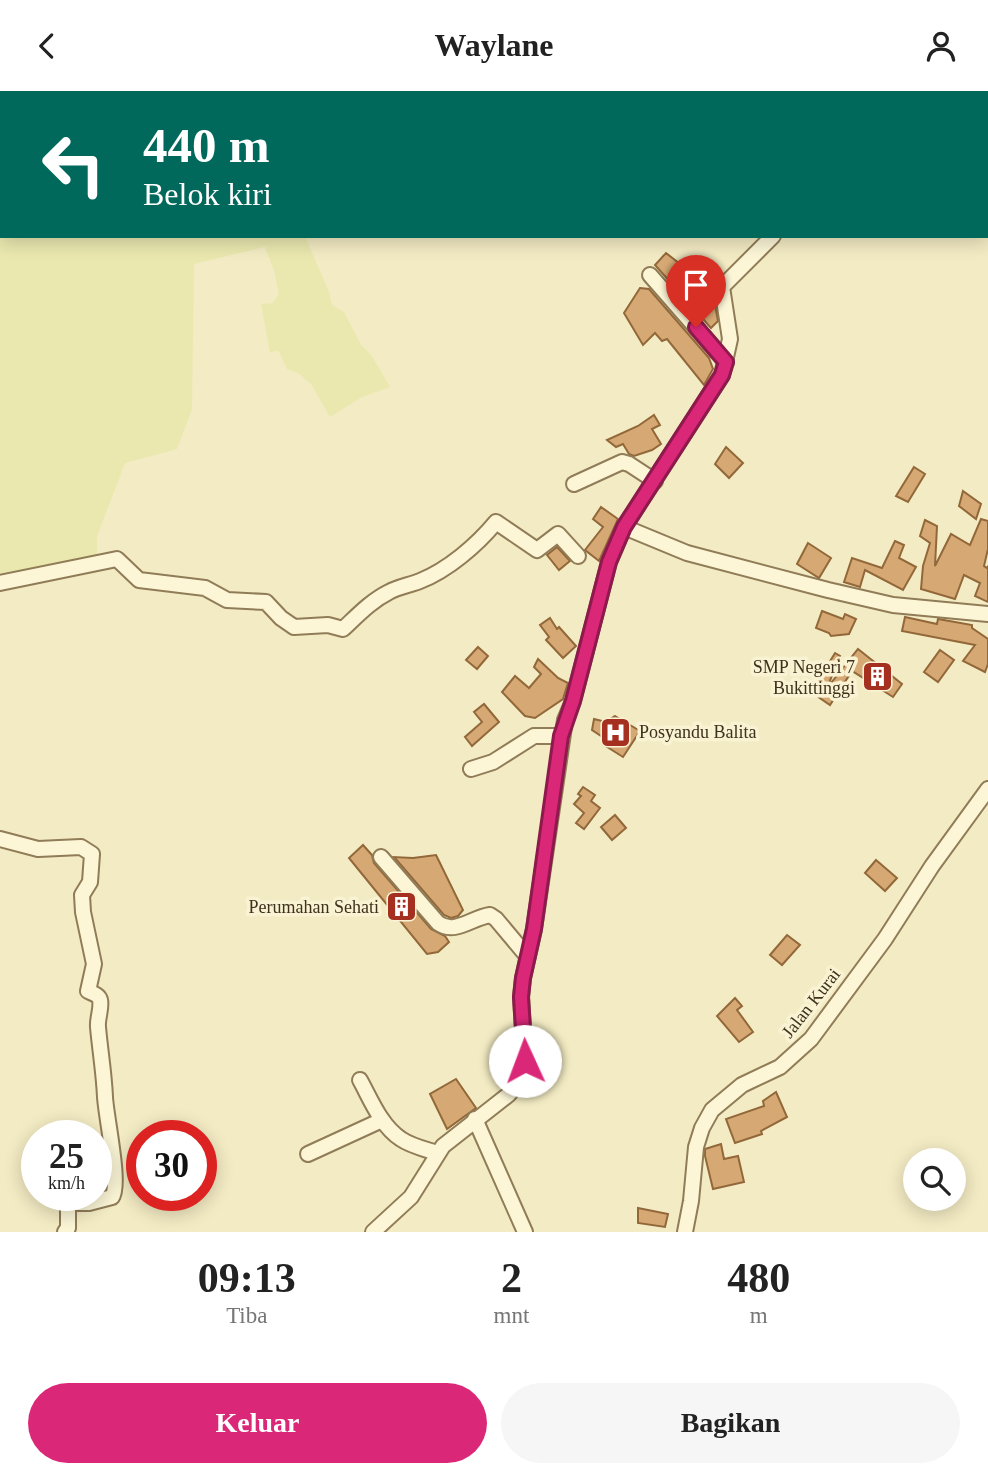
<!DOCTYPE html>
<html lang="id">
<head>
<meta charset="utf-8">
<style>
	:root { --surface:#fff; --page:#f6f6f6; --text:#222; --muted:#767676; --accent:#db2777 }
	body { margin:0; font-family:"Times New Roman",serif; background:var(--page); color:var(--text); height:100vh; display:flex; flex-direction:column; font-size:26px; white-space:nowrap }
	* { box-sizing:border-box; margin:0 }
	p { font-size:23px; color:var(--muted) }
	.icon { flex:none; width:38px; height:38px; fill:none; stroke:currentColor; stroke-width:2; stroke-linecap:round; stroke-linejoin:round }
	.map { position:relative; height:1141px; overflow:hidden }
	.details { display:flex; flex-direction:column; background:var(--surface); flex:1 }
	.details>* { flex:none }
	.top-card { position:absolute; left:0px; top:0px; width:989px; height:147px; box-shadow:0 4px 18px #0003; background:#00695c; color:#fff; overflow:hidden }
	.buttons { position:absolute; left:903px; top:1057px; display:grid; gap:14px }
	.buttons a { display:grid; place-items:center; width:63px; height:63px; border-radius:50%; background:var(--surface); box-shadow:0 4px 18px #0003; font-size:35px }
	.speed { position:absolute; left:21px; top:1029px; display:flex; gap:14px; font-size:35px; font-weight:700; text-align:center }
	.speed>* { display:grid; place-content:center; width:91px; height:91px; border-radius:50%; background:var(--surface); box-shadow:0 4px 18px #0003; line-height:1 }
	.speed small { font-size:18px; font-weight:400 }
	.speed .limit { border:10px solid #d22; background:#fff; color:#111 }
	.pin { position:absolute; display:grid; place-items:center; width:60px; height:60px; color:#fff; margin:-72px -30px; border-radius:50% 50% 50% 0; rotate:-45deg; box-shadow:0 0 7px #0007 }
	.pin .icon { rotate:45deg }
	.me { position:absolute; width:77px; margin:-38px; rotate:358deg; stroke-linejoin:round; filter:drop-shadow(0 0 5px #0008) }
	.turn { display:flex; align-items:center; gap:24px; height:147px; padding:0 28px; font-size:32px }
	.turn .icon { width:91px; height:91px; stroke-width:2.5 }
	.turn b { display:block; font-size:49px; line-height:60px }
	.eta { display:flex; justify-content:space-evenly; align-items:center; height:119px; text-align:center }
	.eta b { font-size:42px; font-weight:800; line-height:49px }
	.action { display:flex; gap:14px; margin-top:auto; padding:14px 28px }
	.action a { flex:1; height:80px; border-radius:42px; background:var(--accent); color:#fff; font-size:28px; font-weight:800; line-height:80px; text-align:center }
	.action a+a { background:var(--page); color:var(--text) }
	header { display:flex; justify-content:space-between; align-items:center; height:91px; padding:0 28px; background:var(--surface); font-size:32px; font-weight:800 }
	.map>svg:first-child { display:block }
</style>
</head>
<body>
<header><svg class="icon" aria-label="back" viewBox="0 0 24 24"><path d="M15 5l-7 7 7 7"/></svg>Waylane<svg class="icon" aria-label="person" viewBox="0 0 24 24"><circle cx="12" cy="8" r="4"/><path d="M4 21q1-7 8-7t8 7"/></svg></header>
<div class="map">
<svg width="988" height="1141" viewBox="0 0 988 1141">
	<rect width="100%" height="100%" fill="#f3ebc3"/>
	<polygon fill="#eae8af" points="0,75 2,75 2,145 305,145 329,201 332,214 344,221 361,254 371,264 390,296 362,306 330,326 311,293 298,282 287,278 278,259 270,262 261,213 273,212 279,203 274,179 265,157 268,155 194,173 192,318 177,358 125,372 97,445 97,472 0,485"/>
	<g fill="#d6a974" stroke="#92683a" stroke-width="2">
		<polygon points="666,162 703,191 702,197 715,214 718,230 711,237 655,174"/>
		<polygon points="640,197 649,198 709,267 713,278 704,294 667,248 662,250 655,242 643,254 624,222"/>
		<polygon points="654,324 660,334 652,338 661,353 652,359 634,365 629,363 623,353 616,356 607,349 638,335"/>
		<polygon points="726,356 743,372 729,387 715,373"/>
		<polygon points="914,376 925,383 908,411 896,405"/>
		<polygon points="963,400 981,413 976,428 959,415"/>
		<polygon points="601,416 618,428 599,470 585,459 603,436 593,428"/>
		<polygon points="981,428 988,430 988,458 984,475 987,477 988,475 988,511 975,505 980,492 964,484 955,508 921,498 923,475 930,452 920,445 925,429 937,435 935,475 951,443 970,454"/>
		<polygon points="895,450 904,454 899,467 916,476 903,499 865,479 860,496 844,491 852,467 882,477"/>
		<polygon points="808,452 831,467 819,487 797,473"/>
		<polygon points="557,456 570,470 559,479 547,464"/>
		<polygon points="822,520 843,528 845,523 856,528 849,543 831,545 829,542 816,537"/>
		<polygon points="905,526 937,533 938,528 972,534 972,537 988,548 988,573 985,581 963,570 975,554 902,540"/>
		<polygon points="550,527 557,538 559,536 576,555 563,567 546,549 549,546 540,534"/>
		<polygon points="478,556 488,565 477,578 466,569"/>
		<polygon points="858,558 902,593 893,606 852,580 830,614 811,601 835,562 840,565 827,597"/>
		<polygon points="940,559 954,569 938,591 924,581"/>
		<polygon points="538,568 558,587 568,592 563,608 535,627 525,625 502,601 515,585 529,597 541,583 534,576"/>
		<polygon points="484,613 499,631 472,655 465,646 482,631 474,621"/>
		<polygon points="615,625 640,640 623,666 604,654 607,649 592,639 594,628 606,631"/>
		<polygon points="583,696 595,704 591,710 600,717 584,738 576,732 584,722 574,713 581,705 578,703"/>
		<polygon points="615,724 626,737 612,749 601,736"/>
		<polygon points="363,754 372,764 374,772 431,838 445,845 449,851 438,861 427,863 349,767"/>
		<polygon points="436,764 463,819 458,825 451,827 444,824 394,766 413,767"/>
		<polygon points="876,769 897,787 885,800 865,782"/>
		<polygon points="787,844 800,854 782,874 770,864"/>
		<polygon points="735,907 742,915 737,919 753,941 739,951 717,925"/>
		<polygon points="456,988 476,1017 447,1038 430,1003"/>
		<polygon points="776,1001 787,1026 761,1040 762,1043 735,1052 726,1028 764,1015 763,1010"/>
		<polygon points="721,1053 724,1068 738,1065 744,1091 713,1098 705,1065 705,1058"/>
		<polygon points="638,1117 668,1123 665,1136 638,1132"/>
	</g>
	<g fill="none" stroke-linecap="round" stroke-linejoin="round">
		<defs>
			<g id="minor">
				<polyline points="286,0 287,2"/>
				<polyline points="867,2 868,0"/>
				<polyline points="0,76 2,76"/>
				<polyline points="650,184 726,271"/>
				<polyline points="574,393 622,371 629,373 655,390"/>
				<polyline points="624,436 687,462 828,499 893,514 988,523"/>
				<path d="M0,492l117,-24 22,21 66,8 22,12 39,2 15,16 13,9 34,-2 15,4c15,-14 28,-28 46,-37 9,-5 21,-7 31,-11 28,-11 57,-36 76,-59l41,28 21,-16 20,22"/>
				<polyline points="471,678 493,671 534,645 561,645"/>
				<path d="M0,748l38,10 43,-2 11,7 -2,28 -8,13 1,17 11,52 -6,27c4,2 11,4 12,9 2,8 -3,19 -2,27 2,23 6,46 7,70 1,20 16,88 7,100l-23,6h-21v25l-3,4"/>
				<path d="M381,766l57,66c17,12 33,-5 52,-8l6,4 31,37"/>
				<path d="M360,989c11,20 21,46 41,59 10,7 24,10 36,14"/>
				<polyline points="475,1028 525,1141"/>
				<polyline points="308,1063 382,1029"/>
				<polyline points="373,1141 411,1106 443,1055 508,1004 516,995 525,970 521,906 523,887 534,838 565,629 573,610 609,471 624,436 722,284 730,248 722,196 773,145"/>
				<polyline points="685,1141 691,1110 696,1056 702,1037 712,1019 742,994 780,976 811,948 885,848 932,775 988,698"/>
			</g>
		</defs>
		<use href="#minor" stroke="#907c57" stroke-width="18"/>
		<use href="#minor" stroke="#fcf6d7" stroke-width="14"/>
	</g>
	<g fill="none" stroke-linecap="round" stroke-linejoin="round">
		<defs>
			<polyline id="route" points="525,970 521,906 523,887 534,838 561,645 573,610 609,471 624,436 722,284 726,271 696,236"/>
		</defs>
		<use href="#route" stroke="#8e194d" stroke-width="18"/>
		<use href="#route" stroke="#db2777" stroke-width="12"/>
	</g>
	<defs>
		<symbol id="building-square" viewBox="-11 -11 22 22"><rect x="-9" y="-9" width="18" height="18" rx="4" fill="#a63020" stroke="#f9f3d3"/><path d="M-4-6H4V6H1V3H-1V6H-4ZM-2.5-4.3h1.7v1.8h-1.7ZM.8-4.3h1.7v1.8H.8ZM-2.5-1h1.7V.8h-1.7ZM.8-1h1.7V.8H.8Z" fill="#fff"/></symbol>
		<symbol id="hospital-square" viewBox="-11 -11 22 22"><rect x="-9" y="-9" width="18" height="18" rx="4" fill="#a63020" stroke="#f9f3d3"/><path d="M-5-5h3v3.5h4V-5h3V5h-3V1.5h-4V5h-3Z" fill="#fff"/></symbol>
	</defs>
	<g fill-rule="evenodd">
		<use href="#building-square" x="860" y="568" width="35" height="35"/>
		<use href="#hospital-square" x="598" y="624" width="35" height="35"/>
		<use href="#building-square" x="384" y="798" width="35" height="35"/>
	</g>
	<g text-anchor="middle" stroke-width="7" stroke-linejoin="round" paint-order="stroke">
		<g font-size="18" fill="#3e311d" stroke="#f9f3d3" text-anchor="end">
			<text x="855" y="582">SMP Negeri 7<tspan x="855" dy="21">Bukittinggi</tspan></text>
			<text x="639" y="647" text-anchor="start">Posyandu Balita</text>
			<text x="379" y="822">Perumahan Sehati</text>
		</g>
		<g font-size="18" fill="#3e311d" stroke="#f9f3d3">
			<text transform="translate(811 912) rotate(-52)" y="6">Jalan Kurai</text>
		</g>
	</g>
</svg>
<div class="buttons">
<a><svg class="icon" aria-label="search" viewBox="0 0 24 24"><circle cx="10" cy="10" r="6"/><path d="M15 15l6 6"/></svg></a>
</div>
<div class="speed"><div>25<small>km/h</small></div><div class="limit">30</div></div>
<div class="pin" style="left:696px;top:236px;background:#d93025"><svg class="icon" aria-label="arrive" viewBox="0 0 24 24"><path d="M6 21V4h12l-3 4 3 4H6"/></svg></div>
<svg class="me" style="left:525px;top:970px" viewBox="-20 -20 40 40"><circle r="19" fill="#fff"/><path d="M0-13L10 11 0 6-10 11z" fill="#db2777"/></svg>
<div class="top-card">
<div class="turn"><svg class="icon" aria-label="left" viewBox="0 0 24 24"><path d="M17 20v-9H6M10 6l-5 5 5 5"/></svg><div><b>440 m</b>Belok kiri</div></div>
</div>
</div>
<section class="details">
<div class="eta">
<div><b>09:13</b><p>Tiba</p></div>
<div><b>2</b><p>mnt</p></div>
<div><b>480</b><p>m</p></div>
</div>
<div class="action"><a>Keluar</a><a>Bagikan</a></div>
</section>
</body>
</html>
